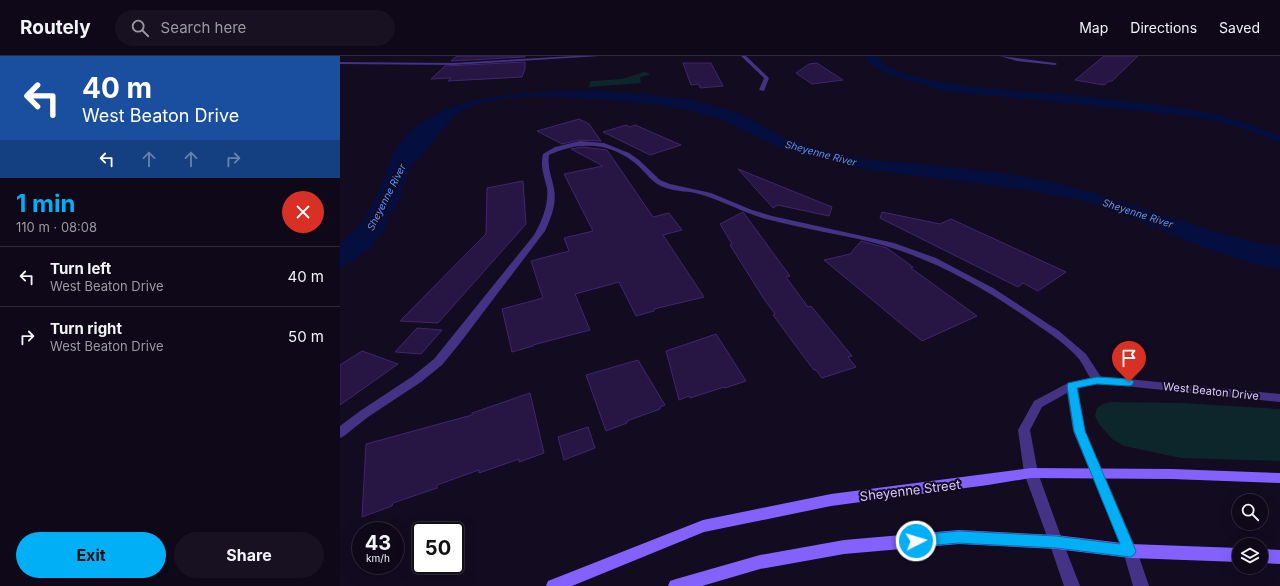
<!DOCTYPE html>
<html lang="en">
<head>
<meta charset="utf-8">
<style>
	:root { --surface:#0e0818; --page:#171121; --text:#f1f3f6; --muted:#9b9aa2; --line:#2e2937; --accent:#00aff5 }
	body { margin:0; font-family:Inter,sans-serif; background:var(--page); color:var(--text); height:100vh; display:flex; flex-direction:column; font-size:15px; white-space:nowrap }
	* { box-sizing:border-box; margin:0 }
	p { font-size:13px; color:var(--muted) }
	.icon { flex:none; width:22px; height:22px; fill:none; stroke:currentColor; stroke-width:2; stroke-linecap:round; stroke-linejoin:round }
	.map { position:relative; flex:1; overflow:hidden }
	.details { display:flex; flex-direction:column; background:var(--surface); width:340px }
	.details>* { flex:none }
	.hud { background:#1a4fa0; color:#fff; overflow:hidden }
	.tools { position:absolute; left:892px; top:438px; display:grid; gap:8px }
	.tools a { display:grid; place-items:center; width:36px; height:36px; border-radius:50%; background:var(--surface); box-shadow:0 4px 16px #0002,0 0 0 1px var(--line); font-size:20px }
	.speed { position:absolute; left:12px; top:466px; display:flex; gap:8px; font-size:20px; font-weight:700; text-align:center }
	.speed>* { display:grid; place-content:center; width:52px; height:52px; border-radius:50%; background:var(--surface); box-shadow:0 4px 16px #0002,0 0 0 1px var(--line); line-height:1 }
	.speed small { font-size:10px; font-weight:400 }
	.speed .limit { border:2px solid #111; border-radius:6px; background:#fff; color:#111 }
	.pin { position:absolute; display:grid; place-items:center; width:34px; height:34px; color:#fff; margin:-41px -17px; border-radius:50% 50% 50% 0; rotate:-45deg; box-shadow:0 0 4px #0007 }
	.pin .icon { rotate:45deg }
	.me { position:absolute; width:44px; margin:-22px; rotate:85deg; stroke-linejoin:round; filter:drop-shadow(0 0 3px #0008) }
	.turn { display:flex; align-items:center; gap:14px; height:84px; padding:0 16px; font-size:18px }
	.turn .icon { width:52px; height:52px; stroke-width:2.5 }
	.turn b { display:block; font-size:28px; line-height:34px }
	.lanes { display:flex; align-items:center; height:38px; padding:0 16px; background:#0003; justify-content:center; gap:20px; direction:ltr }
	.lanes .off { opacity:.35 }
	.round { display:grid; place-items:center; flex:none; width:42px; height:42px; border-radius:21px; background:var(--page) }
	.overview { display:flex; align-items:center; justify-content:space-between; height:68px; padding:0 16px }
	h1 { font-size:24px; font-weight:700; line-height:30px; color:var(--accent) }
	.action { display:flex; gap:8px; margin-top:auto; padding:8px 16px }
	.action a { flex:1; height:46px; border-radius:24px; background:var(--accent); color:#111; font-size:16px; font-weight:700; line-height:46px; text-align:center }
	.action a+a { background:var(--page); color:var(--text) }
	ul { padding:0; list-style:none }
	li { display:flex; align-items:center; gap:12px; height:60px; padding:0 16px; border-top:1px solid var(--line) }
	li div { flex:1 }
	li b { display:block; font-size:15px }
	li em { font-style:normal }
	header { display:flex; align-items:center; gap:24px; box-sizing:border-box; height:56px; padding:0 20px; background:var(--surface); border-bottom:1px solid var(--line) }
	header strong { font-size:19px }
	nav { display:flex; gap:22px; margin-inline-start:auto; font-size:14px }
	.search { width:280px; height:36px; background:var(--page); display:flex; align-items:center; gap:10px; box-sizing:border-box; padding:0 14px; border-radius:22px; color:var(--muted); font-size:15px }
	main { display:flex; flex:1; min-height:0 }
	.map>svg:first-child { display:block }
</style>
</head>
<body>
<header>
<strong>Routely</strong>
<div class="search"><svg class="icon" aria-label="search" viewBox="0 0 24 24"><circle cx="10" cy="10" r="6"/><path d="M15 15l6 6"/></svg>Search here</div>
<nav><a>Map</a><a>Directions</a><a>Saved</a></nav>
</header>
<main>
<section class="details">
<div class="hud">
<div class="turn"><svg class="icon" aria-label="left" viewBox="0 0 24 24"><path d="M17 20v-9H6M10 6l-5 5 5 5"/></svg><div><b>40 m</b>West Beaton Drive</div></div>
<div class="lanes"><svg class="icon" aria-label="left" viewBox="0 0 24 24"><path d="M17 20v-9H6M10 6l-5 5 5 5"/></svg><svg class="icon off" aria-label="ahead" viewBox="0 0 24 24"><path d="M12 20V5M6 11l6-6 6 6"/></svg><svg class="icon off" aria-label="ahead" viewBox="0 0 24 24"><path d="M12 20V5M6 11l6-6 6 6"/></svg><svg class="icon off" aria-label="right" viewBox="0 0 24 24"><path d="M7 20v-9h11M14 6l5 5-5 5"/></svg></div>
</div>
<div class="overview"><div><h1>1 min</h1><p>110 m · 08:08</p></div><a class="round" style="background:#d93025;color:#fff"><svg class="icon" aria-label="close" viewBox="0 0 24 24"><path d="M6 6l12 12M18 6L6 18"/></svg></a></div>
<ul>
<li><svg class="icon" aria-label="left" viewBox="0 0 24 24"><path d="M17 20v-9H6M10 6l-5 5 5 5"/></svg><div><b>Turn left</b><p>West Beaton Drive</p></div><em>40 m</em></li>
<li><svg class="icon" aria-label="right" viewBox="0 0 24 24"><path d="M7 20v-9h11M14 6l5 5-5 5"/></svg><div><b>Turn right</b><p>West Beaton Drive</p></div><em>50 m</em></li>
</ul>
<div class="action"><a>Exit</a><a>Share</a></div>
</section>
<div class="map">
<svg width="940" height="530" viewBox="0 0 940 530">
	<rect width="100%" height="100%" fill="#130b20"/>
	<g fill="#0d262b">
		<polygon points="304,16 308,17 310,19 300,21 301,27 249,31 250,26 252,25 282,23"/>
		<polygon points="771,346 842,347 940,353 940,405 841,402 784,390 772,383 759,368 755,360 757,352 763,348"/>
	</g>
	<g fill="#050f3f">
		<path d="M525,0h13c7,31 172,36 203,40 39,4 79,9 118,15 27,4 55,16 81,25v7l-35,-14 -41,-11 -165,-18 -89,-8 -58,-16 -19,-9z"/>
		<path d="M256,34l87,8 56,15 48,26 30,9 46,11 133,13 56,10 52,14 122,39 44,11h10v23c-45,-8 -86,-25 -127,-42 -25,-10 -49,-21 -74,-27 -68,-15 -138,-20 -207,-30 -23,-4 -45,-10 -67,-15 -23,-5 -44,-16 -65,-26 -7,-3 -13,-8 -21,-10 -43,-15 -82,-17 -127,-20 -37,-3 -84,-5 -120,7 -26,8 -39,45 -62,60l-14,42 -8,9 -3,12 -4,6 -7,6 1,4 -35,24v-26c28,-17 38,-51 50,-81 23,-64 112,-67 169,-71 12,-1 25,1 37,-1z"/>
	</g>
	<g fill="#271543" stroke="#422571">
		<polygon points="117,0 185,0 185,1 111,5"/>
		<polygon points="764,0 798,0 772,25 769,25 764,29 735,24"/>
		<polygon points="185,6 185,13 182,21 108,25 111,22 91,23 105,10"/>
		<polygon points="343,7 371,7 383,30 360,32 359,28 351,29"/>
		<polygon points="477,7 503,24 472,28 456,17 469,8"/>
		<polygon points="239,63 249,68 261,85 240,84 222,88 197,75"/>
		<polygon points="286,69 290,71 295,69 341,89 310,99 263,76"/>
		<polygon points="242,91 267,94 313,161 329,157 342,174 323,179 364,241 314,253 314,255 296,260 279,226 235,238 250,274 193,289 193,290 172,296 162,253 203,242 191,205 229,195 224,182 253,175 224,118 263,110 231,93"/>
		<polygon points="398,113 492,151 489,160 438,149 433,152"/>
		<polygon points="183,125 186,168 98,267 60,265 146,178 147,132"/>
		<polygon points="403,156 450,220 446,221 468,251 471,250 512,300 508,301 516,311 482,322 476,314 474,314 464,301 433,259 435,258 424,243 390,189 392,188 380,168"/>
		<polygon points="542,156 600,168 611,163 726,216 698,235 683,227 678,231 540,162"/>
		<polygon points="521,185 547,192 573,211 571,212 637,260 582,285 484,204 510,198"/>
		<polygon points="77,272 102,274 81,298 55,296"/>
		<polygon points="376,278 406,325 385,332 384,331 350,342 349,340 339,344 326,295"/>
		<polygon points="22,295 58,308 0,349 0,309"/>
		<polygon points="298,304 325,349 320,351 320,353 287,365 287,367 266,375 246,319"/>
		<polygon points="190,337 204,397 179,406 179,403 139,417 139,414 97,429 97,432 53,447 52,450 22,461 26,388 132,359 132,357"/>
		<polygon points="248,371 255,392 224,404 218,381"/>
	</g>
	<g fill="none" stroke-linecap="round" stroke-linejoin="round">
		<g fill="#443284" fill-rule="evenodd">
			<polygon points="660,0 715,7 717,8 715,9 677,5"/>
			<path d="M240,85l24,2 25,10 10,7 21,20 10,4 41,9 41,17 20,6 122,27 42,15 57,30 66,43 27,23 17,26 -2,3h-8c-5,-8 -9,-17 -14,-24 -13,-15 -30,-26 -46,-37 -44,-31 -92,-59 -144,-75 -40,-12 -83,-17 -123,-28 -23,-6 -44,-19 -67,-25 -10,-3 -22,-2 -33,-6 -14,-4 -20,-16 -31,-25 -25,-21 -57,-22 -86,-8 -2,12 3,22 5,34 3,14 -3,29 -9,42l-85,112 -18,22 -21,17 -53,35 -24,19 -4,2v-12l20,-15 53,-35 21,-17 100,-124c8,-14 15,-31 13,-47 -3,-12 -7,-22 -4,-34l12,-7z"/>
			<polygon points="716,479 721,481 740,530 724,530 709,486 711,481"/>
			<polygon points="790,488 795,490 797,495 809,530 793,530 783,495 785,490"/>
		</g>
		<g fill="#443284" fill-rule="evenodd">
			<polygon points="234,0 260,0 113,9 0,8 0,6 113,7"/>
			<polygon points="401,0 406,0 429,22 424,35 419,34 424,22"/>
			<polygon points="757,320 940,338 940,346 775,329 757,328 738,332 745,375 797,495 795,500 790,502 785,500 783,495 733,375 727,337 702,351 690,374 698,417 723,486 721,491 716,493 711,491 709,486 684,417 678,374 694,345 728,327"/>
		</g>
		<g fill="#8261ff" fill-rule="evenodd">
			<polygon points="691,412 832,413 940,417 940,427 832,423 691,422 648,429 491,450 364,476 232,530 206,530 208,525 363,464 491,438"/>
			<polygon points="619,474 716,479 790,488 899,492 899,506 790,502 716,493 619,488 504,498 420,513 362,530 328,530 330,525 336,523 420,499 504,484"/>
			<polygon points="921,493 940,494 940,508 921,507"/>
		</g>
	</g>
	<polygon fill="#00aff5" stroke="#00729f" points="757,321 789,323 792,324 794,326 792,329 789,330 757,328 737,332 745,375 796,495 794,499 790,501 716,492 635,488 619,487 576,491 571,489 569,485 571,481 576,479 619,475 716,480 780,488 734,375 727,330 728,327"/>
	<g text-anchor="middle" stroke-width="4" stroke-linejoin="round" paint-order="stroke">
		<g font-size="10" font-style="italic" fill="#5893ff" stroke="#130b20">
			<text transform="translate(481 97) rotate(15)" y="4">Sheyenne River</text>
			<text transform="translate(46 141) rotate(-63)" y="4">Sheyenne River</text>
			<text transform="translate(798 157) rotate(18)" y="4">Sheyenne River</text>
		</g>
		<g font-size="11" fill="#dacaff" stroke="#130b20">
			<text transform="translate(871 335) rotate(6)" y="4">West Beaton Drive</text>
		</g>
		<g font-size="13" fill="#dacaff" stroke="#130b20">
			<text transform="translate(570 434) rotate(-7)" y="5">Sheyenne Street</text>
		</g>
	</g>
</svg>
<div class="tools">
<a><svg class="icon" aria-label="search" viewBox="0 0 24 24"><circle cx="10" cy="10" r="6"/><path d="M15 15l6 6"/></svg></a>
<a><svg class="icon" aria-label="layers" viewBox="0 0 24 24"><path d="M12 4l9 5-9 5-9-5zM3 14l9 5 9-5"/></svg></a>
</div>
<div class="speed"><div>43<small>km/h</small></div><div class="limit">50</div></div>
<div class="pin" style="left:789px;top:326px;background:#d93025"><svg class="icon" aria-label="arrive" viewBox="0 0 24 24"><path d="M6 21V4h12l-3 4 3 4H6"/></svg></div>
<svg class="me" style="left:576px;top:485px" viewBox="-20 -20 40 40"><circle r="17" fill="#00aff5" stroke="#fff" stroke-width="3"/><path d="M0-11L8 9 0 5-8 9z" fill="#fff"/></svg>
</div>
</main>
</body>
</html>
